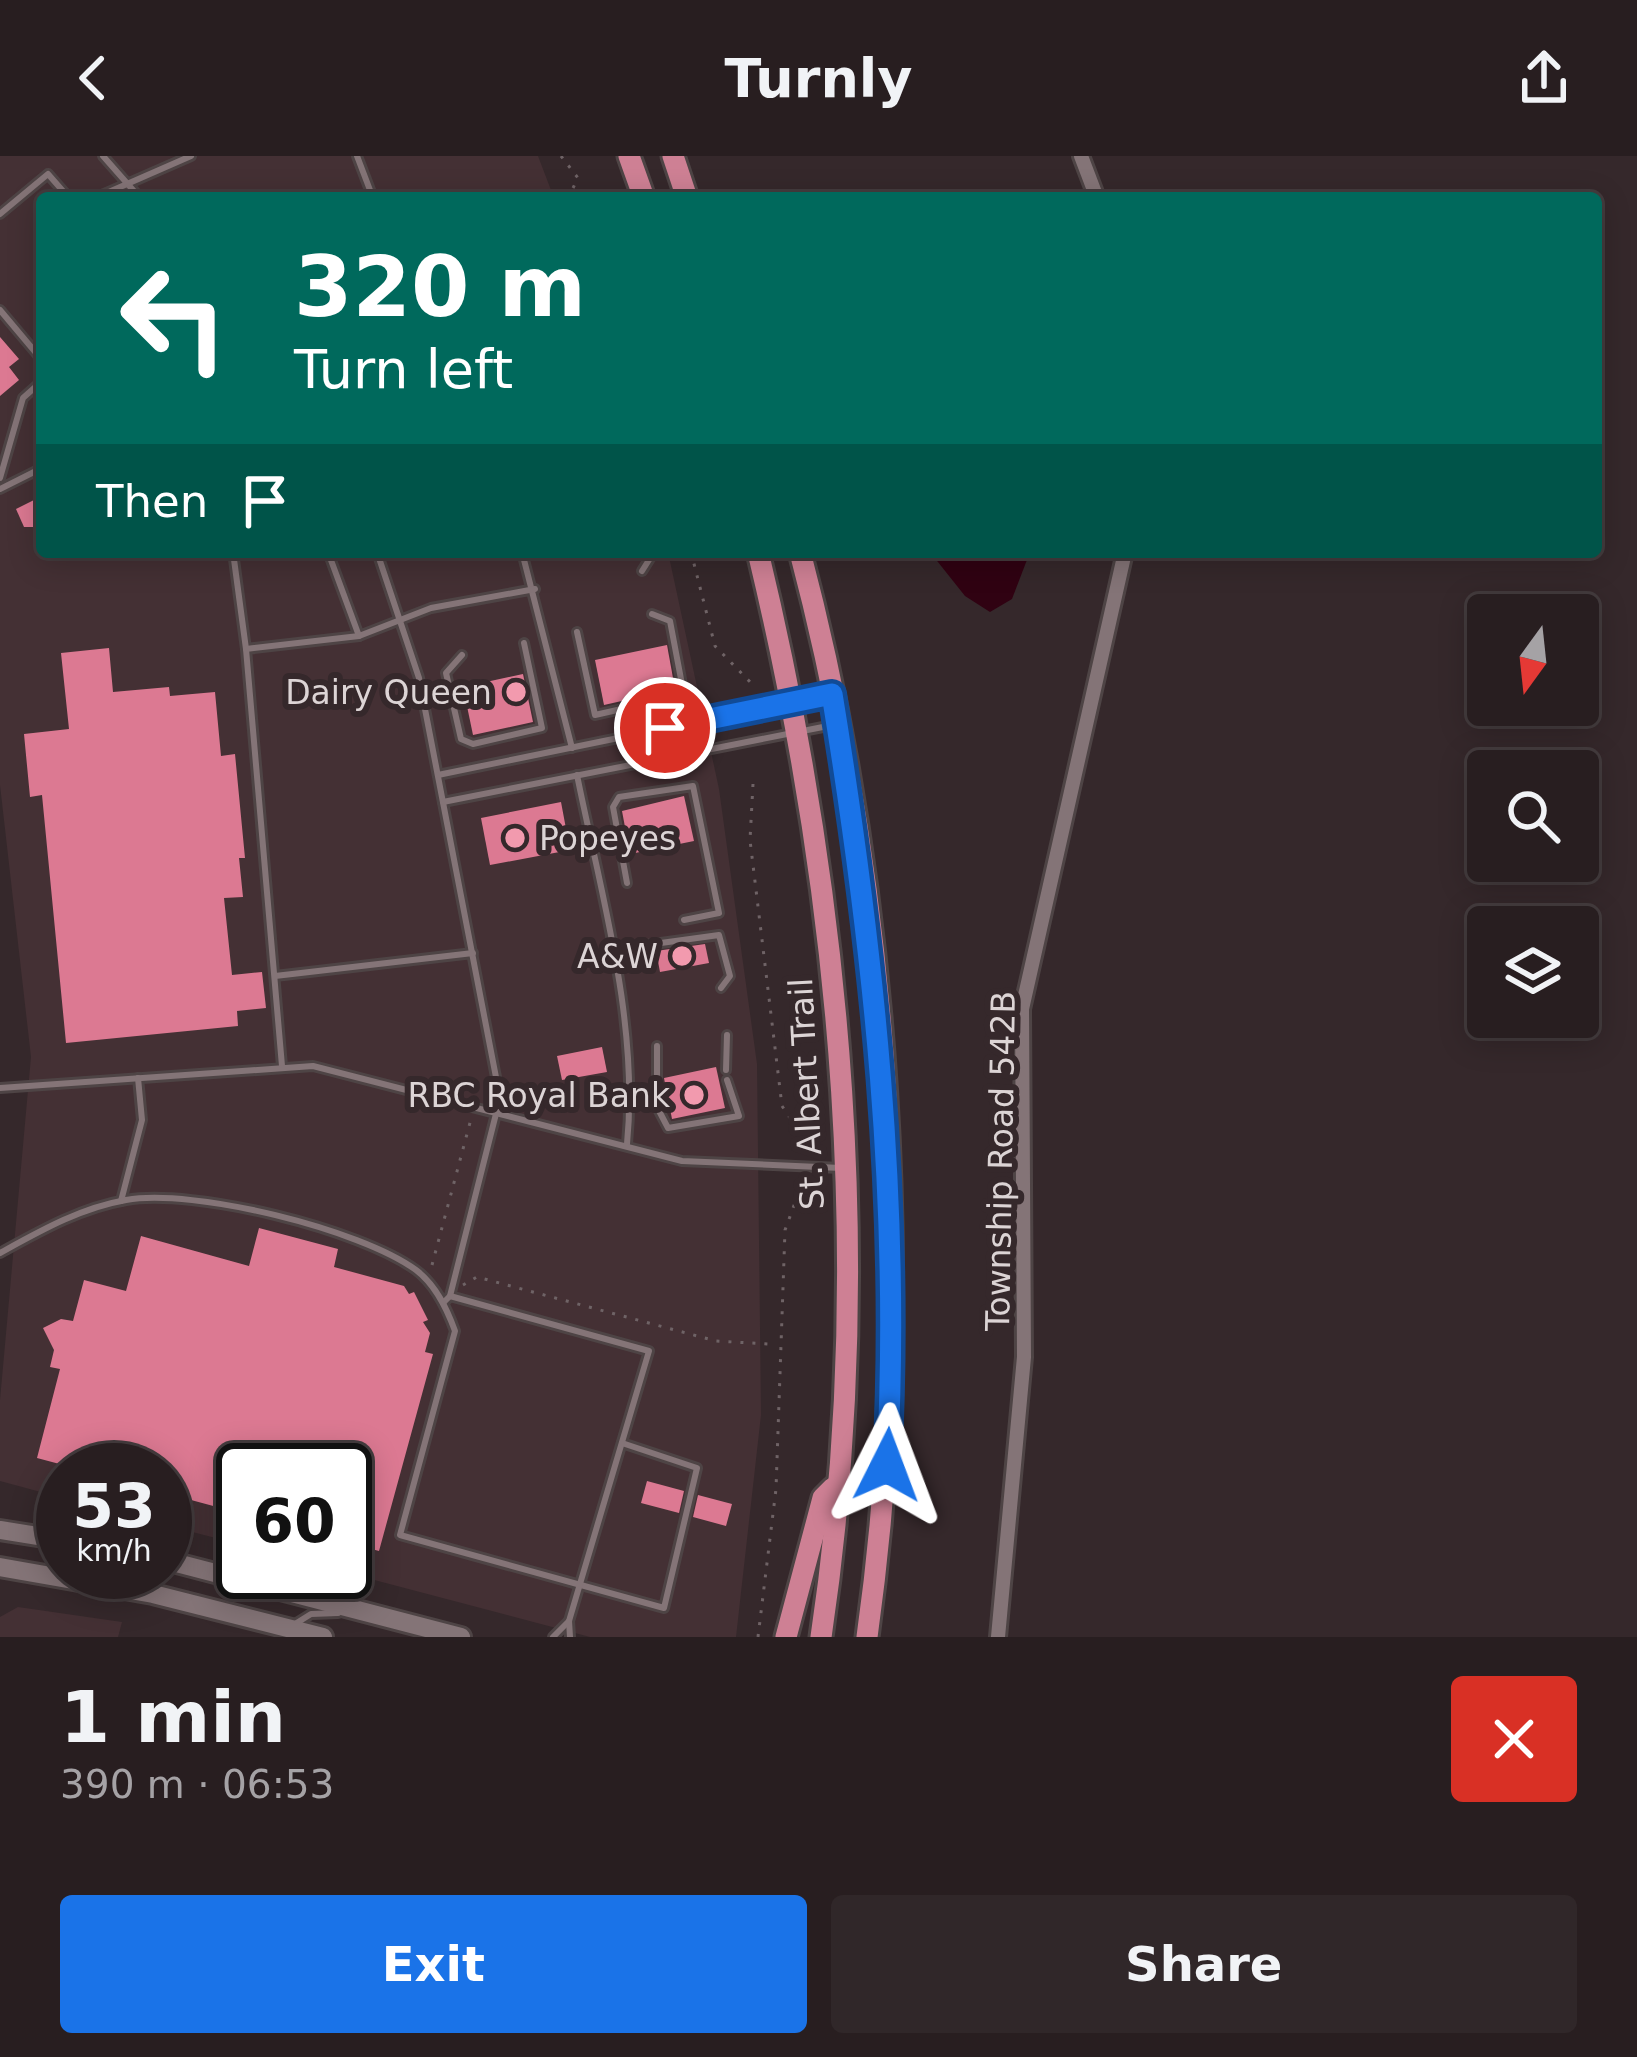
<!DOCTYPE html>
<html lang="en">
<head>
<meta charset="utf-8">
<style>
	:root { --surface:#281e20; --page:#302729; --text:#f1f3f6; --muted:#a5a2a5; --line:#443c3e; --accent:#1a73e8 }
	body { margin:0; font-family:"DejaVu Sans",sans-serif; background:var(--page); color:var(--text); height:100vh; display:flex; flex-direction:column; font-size:45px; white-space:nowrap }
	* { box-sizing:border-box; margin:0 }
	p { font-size:39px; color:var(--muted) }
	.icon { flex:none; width:66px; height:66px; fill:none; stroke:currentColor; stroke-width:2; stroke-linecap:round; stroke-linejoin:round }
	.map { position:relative; height:1481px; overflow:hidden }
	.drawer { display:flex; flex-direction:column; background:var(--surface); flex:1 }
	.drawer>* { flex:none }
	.top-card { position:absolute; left:36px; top:36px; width:1566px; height:366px; border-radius:12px; box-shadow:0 6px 30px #0003,0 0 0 3px var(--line); background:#00695c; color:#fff; overflow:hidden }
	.needle { width:78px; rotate:195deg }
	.tools { position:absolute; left:1467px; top:438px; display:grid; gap:24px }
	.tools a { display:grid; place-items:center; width:132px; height:132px; border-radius:12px; background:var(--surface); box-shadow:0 6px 30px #0003,0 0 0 3px var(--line); font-size:60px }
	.speed { position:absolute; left:36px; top:1287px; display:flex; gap:24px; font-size:60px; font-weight:700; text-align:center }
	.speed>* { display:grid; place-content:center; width:156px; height:156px; border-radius:50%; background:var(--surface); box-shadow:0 6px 30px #0003,0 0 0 3px var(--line); line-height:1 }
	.speed small { font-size:30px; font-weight:400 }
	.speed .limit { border:6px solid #111; border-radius:18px; background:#fff; color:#111 }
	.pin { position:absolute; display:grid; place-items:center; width:102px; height:102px; color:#fff; margin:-51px; border:6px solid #fff; border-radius:50%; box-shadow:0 3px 12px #0007 }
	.me { position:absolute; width:132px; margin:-66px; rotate:3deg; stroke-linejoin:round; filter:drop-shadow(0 0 9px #0008) }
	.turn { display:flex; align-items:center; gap:42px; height:252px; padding:0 60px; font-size:54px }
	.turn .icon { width:156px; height:156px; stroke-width:2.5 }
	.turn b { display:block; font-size:84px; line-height:102px }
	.then { display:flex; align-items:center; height:114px; padding:0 60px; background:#0003; gap:24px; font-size:45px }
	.round { display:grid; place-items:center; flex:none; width:126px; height:126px; border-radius:12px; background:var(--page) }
	.head { display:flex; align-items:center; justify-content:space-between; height:204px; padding:0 60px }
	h1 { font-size:72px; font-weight:700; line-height:90px }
	.button { display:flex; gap:24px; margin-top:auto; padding:24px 60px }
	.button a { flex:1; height:138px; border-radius:12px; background:var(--accent); color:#fff; font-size:48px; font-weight:700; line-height:138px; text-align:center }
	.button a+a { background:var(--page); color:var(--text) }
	header { display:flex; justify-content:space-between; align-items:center; height:156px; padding:0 60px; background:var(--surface); font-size:54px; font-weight:700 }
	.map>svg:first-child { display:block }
</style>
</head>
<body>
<header><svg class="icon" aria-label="back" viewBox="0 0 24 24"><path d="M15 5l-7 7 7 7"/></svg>Turnly<svg class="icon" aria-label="share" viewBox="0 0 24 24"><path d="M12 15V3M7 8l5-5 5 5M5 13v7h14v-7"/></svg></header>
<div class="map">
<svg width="1637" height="1481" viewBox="0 0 1637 1481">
	<rect width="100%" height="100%" fill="#35282b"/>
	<g fill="#443034">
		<polygon points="0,0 538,0 554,42 42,42 42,396 668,396 719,633 757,908 761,1259 736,1481 590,1481 344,1416 345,1314 243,1314 243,1389 165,1369 165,1314 63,1314 63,1342 0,1325 0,1244 31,901 0,629"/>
		<polygon points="18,1451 122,1466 118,1481 0,1481 0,1461"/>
	</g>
	<polygon fill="#300212" points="930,396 1030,396 1012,443 990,456 965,440"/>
	<g fill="#dc7992">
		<polygon points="0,181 19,203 9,211 19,224 0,240"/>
		<polygon points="42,340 42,371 24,371 16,353"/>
		<polygon points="667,489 675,533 604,549 595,504"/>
		<polygon points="109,492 113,536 169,531 170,540 215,536 221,600 235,598 245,702 239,702 243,741 224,742 232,819 262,816 266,852 237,855 238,870 66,887 42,639 30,641 24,578 69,573 61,497"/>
		<polygon points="523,518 533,566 473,579 463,531"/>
		<polygon points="684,640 694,685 630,698 622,655"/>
		<polygon points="561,646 570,694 490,709 481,662"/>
		<polygon points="705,788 709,807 660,816 656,795"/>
		<polygon points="602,891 607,916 562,924 557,900"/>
		<polygon points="716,911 725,952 672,963 664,922"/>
		<polygon points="259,1072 338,1093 334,1111 404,1130 409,1138 414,1136 428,1164 423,1166 430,1177 425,1196 433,1198 379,1395 345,1386 345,1314 243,1314 243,1358 165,1337 165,1314 82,1314 37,1302 60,1213 50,1211 54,1194 43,1172 61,1163 73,1165 84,1124 126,1135 141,1080 249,1110"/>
		<polygon points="647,1325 684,1335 679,1357 641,1347"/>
		<polygon points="698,1339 732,1348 726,1370 693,1361"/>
	</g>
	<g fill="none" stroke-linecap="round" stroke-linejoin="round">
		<defs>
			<g id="service">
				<polyline points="103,0 140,42"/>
				<polyline points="357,0 373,42"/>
				<polyline points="95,42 191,0"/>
				<polyline points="0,58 48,18 69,42"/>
				<polyline points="0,154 42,204"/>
				<polyline points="0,322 23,242 42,225"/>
				<polyline points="0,333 42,312"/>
				<polyline points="233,396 246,493"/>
				<polyline points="328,396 359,480"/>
				<polyline points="377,396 419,522 500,942 450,1140 443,1147"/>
				<polyline points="522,396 572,592"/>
				<polyline points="642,415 654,396"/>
				<polyline points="577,476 595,559 684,539 670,465 652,458"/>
				<polyline points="462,499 446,517 461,583 473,588 542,572 524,487"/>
				<polyline points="438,619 828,539"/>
				<path d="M577,619c24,119 62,248 50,369"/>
				<polyline points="443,646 833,569"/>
				<polyline points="627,727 613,651 619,641 693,630 719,757 684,764"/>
				<polyline points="610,794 719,779 730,820 721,832"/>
				<polyline points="275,820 473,797"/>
				<polyline points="657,890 657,951 668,972 739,960 727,924"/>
				<polyline points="282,910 246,493 359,480 431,452 535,433"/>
				<polyline points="726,914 727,879"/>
				<polyline points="0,932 313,910 682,1005 841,1012"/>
				<polyline points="121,1045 142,964 138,922"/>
				<path d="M0,1097c40,-22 80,-45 126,-53 68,-12 234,29 290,70 20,15 31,39 39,61l-55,204 264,73 33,-140 -75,-25"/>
				<polyline points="450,1140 649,1195 569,1465 570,1481"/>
				<polyline points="295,1468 311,1458 338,1457"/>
				<polyline points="553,1481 569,1465"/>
			</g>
			<g id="minor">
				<polyline points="1081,0 1097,42"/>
				<polyline points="998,1481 1024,1201 1022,853 1125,396"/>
			</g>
			<g id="secondary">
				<polyline points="0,1374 63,1384"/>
				<polyline points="165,1404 461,1481"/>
				<polyline points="0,1411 153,1438 323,1481"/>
			</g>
			<g id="primary">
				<polyline points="629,0 644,42"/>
				<polyline points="673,0 687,42"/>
				<path d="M758,396c85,353 117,724 63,1085"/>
				<path d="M800,396c90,341 116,736 67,1085"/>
				<polyline points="786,1481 823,1342 833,1332"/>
			</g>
		</defs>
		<use href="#service" stroke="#4e4445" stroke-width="12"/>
		<use href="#minor" stroke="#4e4445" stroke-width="20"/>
		<use href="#secondary" stroke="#4e4445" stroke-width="24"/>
		<use href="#primary" stroke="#4e4445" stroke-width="27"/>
		<g stroke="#6f6366" stroke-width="3" stroke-dasharray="3 9" stroke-linecap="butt">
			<polyline points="561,0 578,22 573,32"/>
			<polyline points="691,396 715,490 754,530"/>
			<polyline points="753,628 750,684 782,950 794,968"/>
			<polyline points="432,1109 471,963"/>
			<polyline points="463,1129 477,1121 716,1185 769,1188"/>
			<polyline points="758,1481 776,1333 785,1074 800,1033"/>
		</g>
		<use href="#service" stroke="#847477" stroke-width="6"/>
		<use href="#minor" stroke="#847477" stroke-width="14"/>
		<use href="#secondary" stroke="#847477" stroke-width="18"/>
		<use href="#primary" stroke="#ce8094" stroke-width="21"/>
	</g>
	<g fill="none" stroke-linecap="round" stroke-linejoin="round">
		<defs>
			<path id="route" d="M665,572l167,-34c42,257 69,511 55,771"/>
		</defs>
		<use href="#route" stroke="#114b97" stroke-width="30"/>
		<use href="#route" stroke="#1a73e8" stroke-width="21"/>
	</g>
	<g fill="#f29aae" stroke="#35282b" stroke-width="4.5">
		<circle cx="516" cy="536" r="12"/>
		<circle cx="515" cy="682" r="12"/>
		<circle cx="682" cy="800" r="12"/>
		<circle cx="694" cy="939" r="12"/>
	</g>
	<g text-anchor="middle" stroke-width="12" stroke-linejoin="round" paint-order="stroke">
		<g font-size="33" fill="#dcd4d5" stroke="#35282b" text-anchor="end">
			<text x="492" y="548">Dairy Queen</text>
			<text x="539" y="694" text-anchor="start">Popeyes</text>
			<text x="658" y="812">A&amp;W</text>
			<text x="670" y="951">RBC Royal Bank</text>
		</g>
		<g font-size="33" fill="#dcd4d5" stroke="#35282b">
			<text transform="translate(806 938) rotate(-93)" y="12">St. Albert Trail</text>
			<text transform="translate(1000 1005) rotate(-89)" y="12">Township Road 542B</text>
		</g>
	</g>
</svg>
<div class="tools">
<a><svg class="needle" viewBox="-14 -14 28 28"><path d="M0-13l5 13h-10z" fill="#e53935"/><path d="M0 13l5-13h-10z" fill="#a5a2a5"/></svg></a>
<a><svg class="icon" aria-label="search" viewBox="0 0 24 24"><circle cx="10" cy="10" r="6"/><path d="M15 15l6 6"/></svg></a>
<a><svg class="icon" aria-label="layers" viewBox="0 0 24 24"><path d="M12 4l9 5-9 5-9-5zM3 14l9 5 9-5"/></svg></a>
</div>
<div class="speed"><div>53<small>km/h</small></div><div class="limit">60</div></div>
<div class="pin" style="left:665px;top:572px;background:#d93025"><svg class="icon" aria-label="arrive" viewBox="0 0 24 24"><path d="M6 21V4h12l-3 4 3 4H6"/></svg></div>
<svg class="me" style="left:887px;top:1309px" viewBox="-20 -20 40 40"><path d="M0-17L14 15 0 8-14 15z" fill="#1a73e8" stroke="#fff" stroke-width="4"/></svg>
<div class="top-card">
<div class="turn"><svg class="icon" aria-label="left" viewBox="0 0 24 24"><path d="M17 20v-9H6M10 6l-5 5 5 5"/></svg><div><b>320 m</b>Turn left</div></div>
<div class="then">Then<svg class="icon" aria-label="arrive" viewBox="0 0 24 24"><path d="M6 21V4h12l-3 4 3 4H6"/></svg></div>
</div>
</div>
<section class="drawer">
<div class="head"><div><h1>1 min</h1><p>390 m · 06:53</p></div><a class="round" style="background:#d93025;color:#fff"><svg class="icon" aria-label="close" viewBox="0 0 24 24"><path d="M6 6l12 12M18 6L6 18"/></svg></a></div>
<div class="button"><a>Exit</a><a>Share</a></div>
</section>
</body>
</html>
